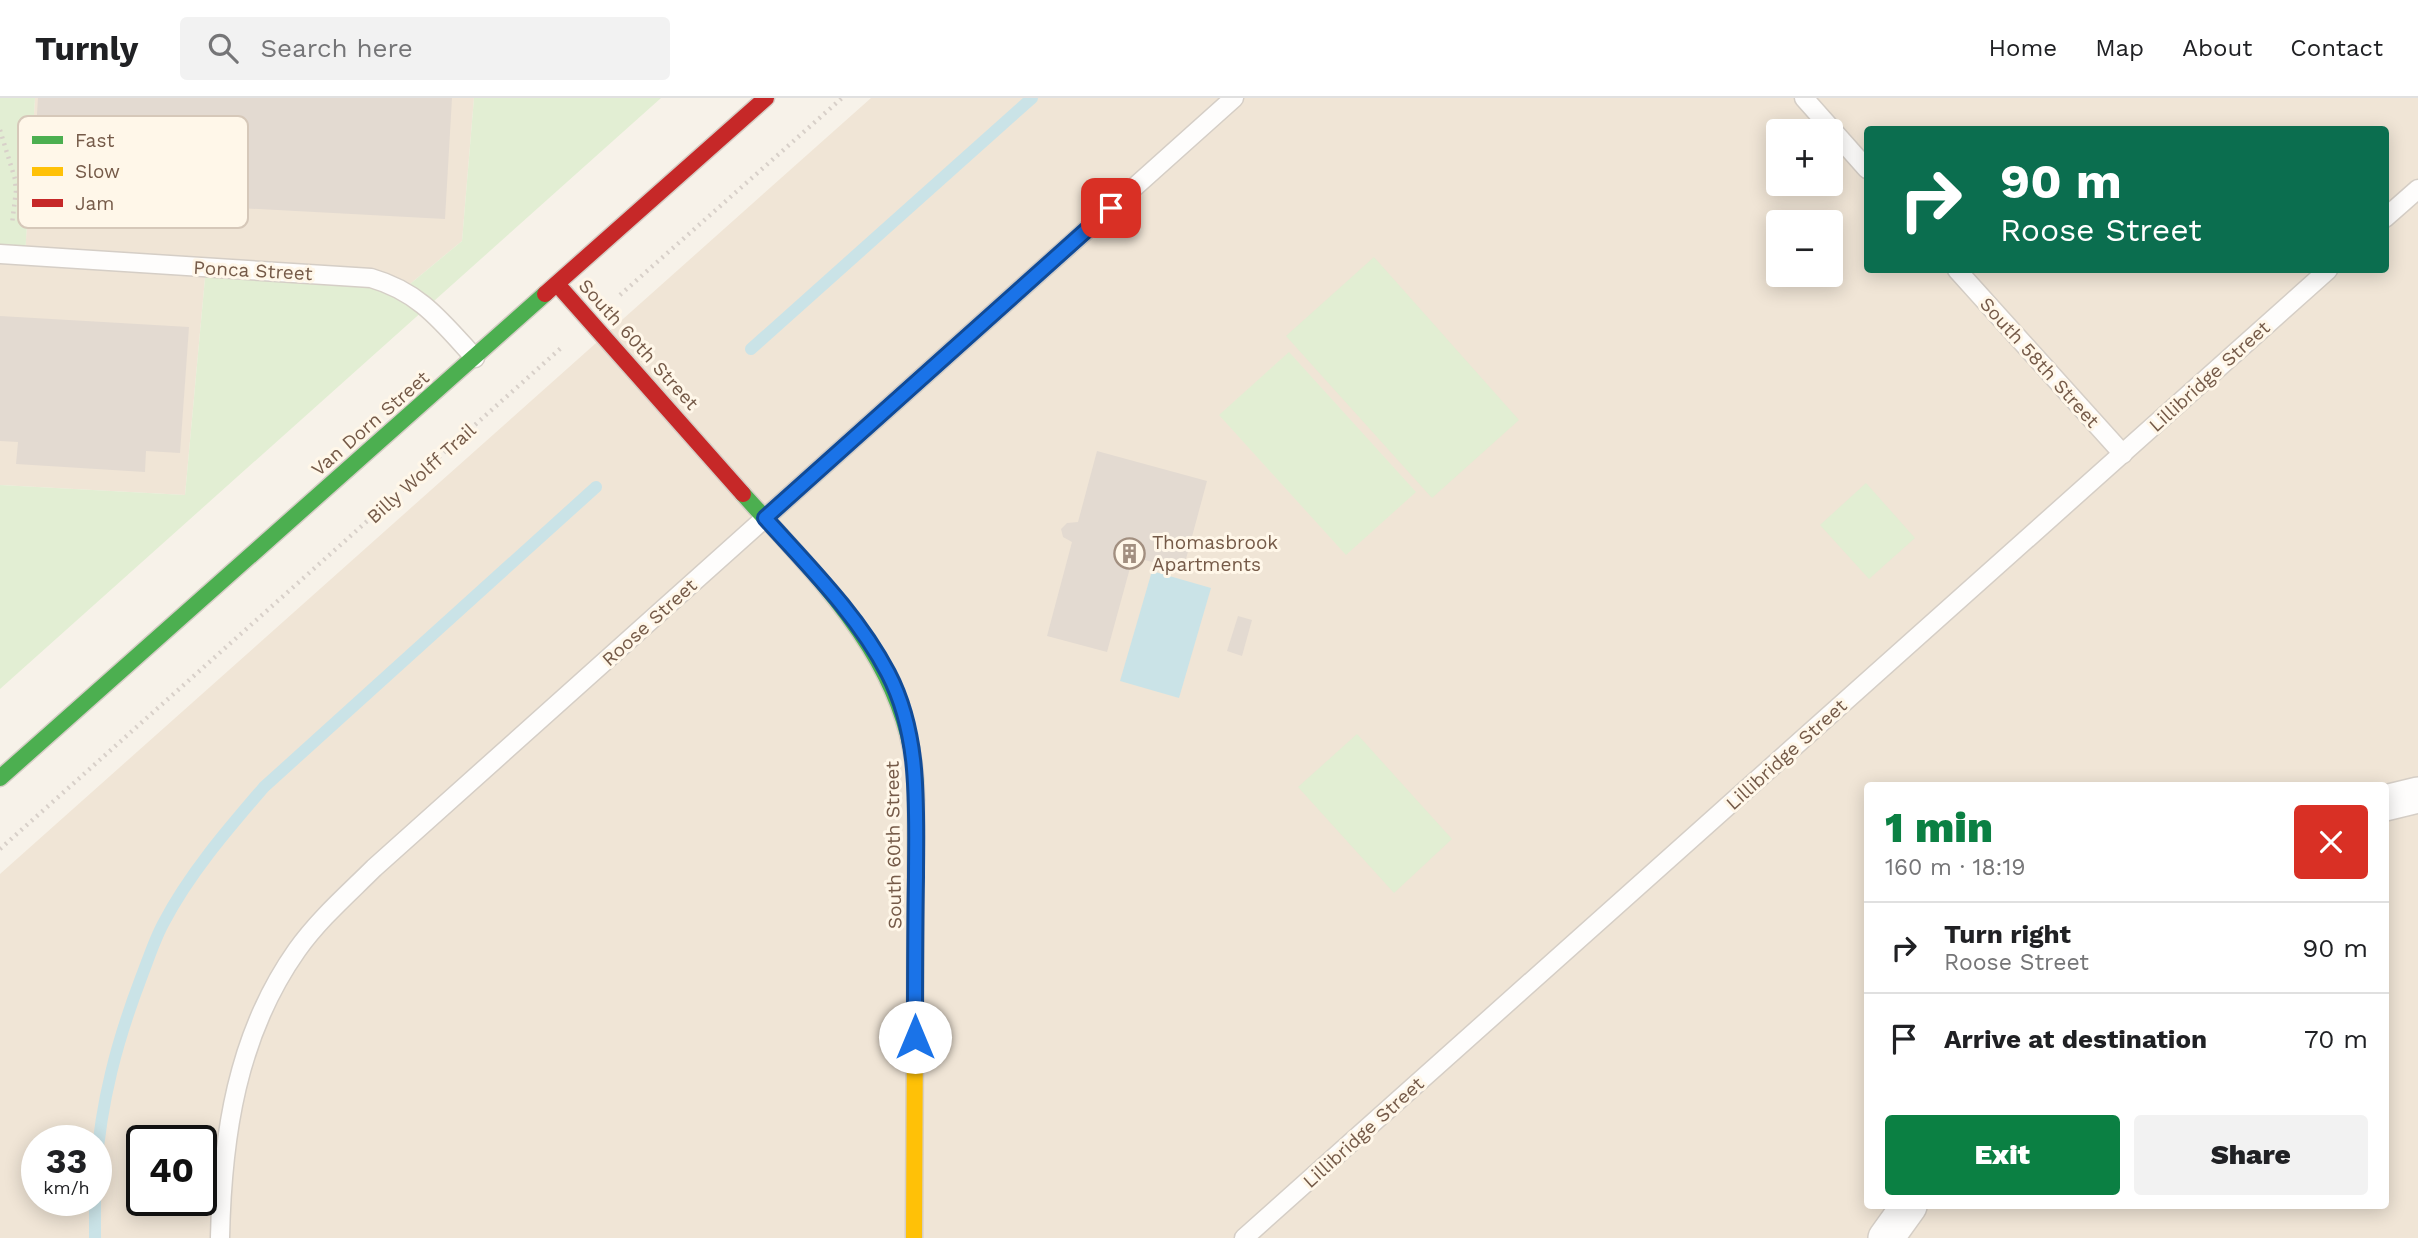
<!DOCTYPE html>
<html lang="en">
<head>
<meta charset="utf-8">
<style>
	:root { --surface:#fff; --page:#f2f2f2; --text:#202124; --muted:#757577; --line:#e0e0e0; --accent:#0b8043 }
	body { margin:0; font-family:"Work Sans",sans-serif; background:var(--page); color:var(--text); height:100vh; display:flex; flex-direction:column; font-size:26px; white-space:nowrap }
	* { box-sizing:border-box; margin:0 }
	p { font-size:23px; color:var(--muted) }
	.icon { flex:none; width:38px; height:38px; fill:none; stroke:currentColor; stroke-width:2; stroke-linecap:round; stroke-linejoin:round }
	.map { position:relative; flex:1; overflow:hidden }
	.sheet { position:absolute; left:1864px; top:684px; width:525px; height:427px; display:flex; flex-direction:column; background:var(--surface); border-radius:7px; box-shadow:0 4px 18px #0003 }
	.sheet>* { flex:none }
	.guide { position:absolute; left:1864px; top:28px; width:525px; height:147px; border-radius:7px; box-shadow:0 4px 18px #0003; background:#0b6e4f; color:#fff; overflow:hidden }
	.tools { position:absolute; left:1766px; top:21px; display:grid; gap:14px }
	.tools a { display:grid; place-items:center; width:77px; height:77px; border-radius:7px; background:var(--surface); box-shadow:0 4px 18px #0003; font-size:35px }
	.speed { position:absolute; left:21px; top:1027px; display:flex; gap:14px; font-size:35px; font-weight:700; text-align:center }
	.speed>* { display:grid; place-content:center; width:91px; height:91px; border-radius:50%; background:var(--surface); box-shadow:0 4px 18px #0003; line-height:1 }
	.speed small { font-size:18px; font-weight:400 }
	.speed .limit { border:4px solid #111; border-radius:10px; background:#fff; color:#111 }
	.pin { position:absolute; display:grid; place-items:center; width:60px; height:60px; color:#fff; margin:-30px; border-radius:14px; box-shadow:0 4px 10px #0006 }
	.me { position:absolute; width:77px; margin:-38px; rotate:0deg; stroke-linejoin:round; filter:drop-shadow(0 0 5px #0008) }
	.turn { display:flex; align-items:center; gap:24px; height:147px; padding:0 21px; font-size:32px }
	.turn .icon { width:91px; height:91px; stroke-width:2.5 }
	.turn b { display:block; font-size:49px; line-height:60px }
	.round { display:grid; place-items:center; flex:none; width:74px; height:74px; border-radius:7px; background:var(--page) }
	.head { display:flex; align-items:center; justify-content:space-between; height:119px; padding:0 21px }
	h1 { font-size:42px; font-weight:800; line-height:52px; color:var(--accent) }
	.button { display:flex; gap:14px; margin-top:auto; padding:14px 21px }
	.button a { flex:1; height:80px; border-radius:7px; background:var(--accent); color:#fff; font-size:28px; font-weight:800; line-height:80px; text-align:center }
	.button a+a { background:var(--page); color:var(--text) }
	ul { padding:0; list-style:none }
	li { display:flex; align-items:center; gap:21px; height:91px; padding:0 21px; border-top:2px solid var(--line) }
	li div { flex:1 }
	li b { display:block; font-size:26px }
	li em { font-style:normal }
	header { display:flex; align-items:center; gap:42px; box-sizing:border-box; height:98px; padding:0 35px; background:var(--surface); border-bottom:2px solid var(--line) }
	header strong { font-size:33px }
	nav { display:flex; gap:38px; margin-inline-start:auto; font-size:24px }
	.search { width:490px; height:63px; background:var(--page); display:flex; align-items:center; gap:18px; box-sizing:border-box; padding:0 24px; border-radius:7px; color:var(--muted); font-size:26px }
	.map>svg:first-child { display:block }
</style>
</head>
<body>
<header>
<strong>Turnly</strong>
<div class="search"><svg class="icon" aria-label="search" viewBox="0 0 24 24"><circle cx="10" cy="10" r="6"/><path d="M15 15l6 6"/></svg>Search here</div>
<nav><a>Home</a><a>Map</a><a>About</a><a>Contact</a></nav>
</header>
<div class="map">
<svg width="2418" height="1140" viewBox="0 0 2418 1140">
	<rect width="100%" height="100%" fill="#f7f2e9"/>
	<g fill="#f0e5d6" fill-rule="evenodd">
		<polygon points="35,0 474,0 462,143 404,191 206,169 185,397 0,387 0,156 25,157"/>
		<path d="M871,0h1547v1140h-2418v-364zM1867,32h518v140h-518zM1778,33h52v53h-52zM1778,124h52v53h-52zM1867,688h518v420h-518zM37,1043h59v59h-59zM142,1043h59v59h-59z"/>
	</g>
	<g fill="#e2eed3">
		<polygon points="0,0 35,0 25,158 0,156"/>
		<polygon points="474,0 661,0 0,591 0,387 185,397 206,169 404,191 462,143"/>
		<polygon points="1374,159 1519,322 1432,400 1286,238"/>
		<polygon points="1289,254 1416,394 1346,457 1219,317"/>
		<polygon points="1866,385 1915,440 1869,481 1820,427"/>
		<polygon points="1357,636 1452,741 1394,795 1298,689"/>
	</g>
	<polygon fill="#cae3e7" points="1152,473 1211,490 1179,600 1120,583"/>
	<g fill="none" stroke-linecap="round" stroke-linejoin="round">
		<g stroke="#cae3e7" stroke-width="12">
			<polyline points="751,251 1032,0"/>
			<path d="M96,1071c5,-68 21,-128 45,-191 7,-18 13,-37 22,-54 26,-50 64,-94 101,-137l332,-300"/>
			<polyline points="95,1102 95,1140"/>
		</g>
	</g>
	<g fill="#e3dad1">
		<polygon points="38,0 452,0 445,121 32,99"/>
		<polygon points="0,218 189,229 180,355 146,353 145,374 16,366 18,344 0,343"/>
		<polygon points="1097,353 1207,383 1183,472 1133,459 1107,554 1047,538 1072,444 1063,439 1061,431 1067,425 1078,424"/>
		<polygon points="1238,518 1252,522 1242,558 1227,553"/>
	</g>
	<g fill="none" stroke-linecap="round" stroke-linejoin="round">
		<defs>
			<g id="lane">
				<polyline points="1804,0 1867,71"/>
				<polyline points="2385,120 2418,91"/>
				<path d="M0,156l371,24c49,14 71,44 104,80"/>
				<polyline points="1957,172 2123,356"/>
				<path d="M220,1140c2,-102 17,-203 77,-288 22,-31 51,-56 77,-82l860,-770"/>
				<polyline points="1244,1140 2328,172"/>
			</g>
			<g id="street">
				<polyline points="2385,705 2418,697"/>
				<polyline points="1886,1140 1909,1108"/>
			</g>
			<g id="fast">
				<path d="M743,396c80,89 174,177 173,306"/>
				<polyline points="0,680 545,196"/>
			</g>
			<polyline id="slow" points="914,1140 916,702"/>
			<g id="jam">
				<polyline points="557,186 743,396"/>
				<polyline points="545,196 766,0"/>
			</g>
		</defs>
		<use href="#lane" stroke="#d5cec6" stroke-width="21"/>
		<use href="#street" stroke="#d5cec6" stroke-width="38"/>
		<use href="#fast" stroke="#d6cec6" stroke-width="19"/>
		<use href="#slow" stroke="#d6cec6" stroke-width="19"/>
		<use href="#jam" stroke="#d6cec6" stroke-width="19"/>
		<g stroke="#d8d0c9" stroke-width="4.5" stroke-dasharray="2 5" stroke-linecap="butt">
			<polyline points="0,32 15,81 16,93 12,126"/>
			<polyline points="620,197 842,0"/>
			<polyline points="0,751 561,250"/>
		</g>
		<use href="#lane" stroke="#fefdfc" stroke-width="18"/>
		<use href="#street" stroke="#fefdfc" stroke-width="35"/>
		<use href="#fast" stroke="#4caf50" stroke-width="16"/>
		<use href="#slow" stroke="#ffc107" stroke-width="16"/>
		<use href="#jam" stroke="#c62828" stroke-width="16"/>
	</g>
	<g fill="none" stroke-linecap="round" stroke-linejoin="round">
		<defs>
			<path id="route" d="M915,939c0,-53 0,-107 1,-160 0,-69 5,-141 -28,-204 -31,-59 -79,-106 -123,-155l346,-310"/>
		</defs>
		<use href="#route" stroke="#114b97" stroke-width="18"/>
		<use href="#route" stroke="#1a73e8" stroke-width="12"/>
	</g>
	<defs>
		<symbol id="building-ring" viewBox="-11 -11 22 22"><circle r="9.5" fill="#fff7e9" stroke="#a28f80" stroke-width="1.5"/><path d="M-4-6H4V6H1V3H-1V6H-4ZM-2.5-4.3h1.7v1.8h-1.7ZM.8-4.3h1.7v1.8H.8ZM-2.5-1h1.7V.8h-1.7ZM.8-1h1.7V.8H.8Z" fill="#a28f80"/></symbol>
	</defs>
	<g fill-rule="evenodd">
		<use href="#building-ring" x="1112" y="438" width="35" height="35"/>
	</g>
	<g text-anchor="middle" stroke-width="6" stroke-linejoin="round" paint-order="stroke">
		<g font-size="19" fill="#755a48" stroke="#fff7e9">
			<text transform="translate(253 172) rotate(3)" y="7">Ponca Street</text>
			<text transform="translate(639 246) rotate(48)" y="7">South 60th Street</text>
			<text transform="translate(2040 264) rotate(48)" y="7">South 58th Street</text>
			<text transform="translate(2209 278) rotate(-42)" y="7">Lillibridge Street</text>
			<text transform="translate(370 325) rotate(-41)" y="7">Van Dorn Street</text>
			<text transform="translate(421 375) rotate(-42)" y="7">Billy Wolff Trail</text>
			<text transform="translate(649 524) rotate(-42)" y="7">Roose Street</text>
			<text transform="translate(1786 656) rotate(-42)" y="7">Lillibridge Street</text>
			<text transform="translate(893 747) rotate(-91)" y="7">South 60th Street</text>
			<text transform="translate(1363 1034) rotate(-42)" y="7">Lillibridge Street</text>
		</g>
		<g font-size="19" fill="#755a48" stroke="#fff7e9" text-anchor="start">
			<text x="1152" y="451">Thomasbrook<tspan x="1152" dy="22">Apartments</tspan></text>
		</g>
	</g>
	<rect x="18" y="18" width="230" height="112" rx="10" fill="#fff7e9" stroke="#d6c8b9" stroke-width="2"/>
	<rect x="32" y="38" width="31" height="8" fill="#4caf50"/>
	<rect x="32" y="69" width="31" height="9" fill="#ffc107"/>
	<rect x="32" y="101" width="31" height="8" fill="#c62828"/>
	<g font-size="19" fill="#755a48">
		<text x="75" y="49">Fast</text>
		<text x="75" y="80">Slow</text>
		<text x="75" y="112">Jam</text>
	</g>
</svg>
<div class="tools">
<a>+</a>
<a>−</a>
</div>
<div class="speed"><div>33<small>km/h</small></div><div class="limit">40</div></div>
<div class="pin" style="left:1111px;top:110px;background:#d93025"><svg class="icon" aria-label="arrive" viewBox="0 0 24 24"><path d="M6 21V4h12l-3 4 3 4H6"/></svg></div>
<svg class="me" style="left:915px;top:939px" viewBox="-20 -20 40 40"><circle r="19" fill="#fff"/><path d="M0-13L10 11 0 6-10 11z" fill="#1a73e8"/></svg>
<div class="guide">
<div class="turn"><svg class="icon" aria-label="right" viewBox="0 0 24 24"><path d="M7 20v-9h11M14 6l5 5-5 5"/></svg><div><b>90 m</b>Roose Street</div></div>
</div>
<section class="sheet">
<div class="head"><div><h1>1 min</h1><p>160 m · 18:19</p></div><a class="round" style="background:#d93025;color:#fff"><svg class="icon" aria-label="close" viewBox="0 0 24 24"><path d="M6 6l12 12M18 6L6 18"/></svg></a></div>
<ul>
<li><svg class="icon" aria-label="right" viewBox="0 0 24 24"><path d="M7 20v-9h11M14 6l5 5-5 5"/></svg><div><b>Turn right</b><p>Roose Street</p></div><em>90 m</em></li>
<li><svg class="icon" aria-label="arrive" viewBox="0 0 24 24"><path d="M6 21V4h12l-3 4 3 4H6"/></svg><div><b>Arrive at destination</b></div><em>70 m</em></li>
</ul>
<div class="button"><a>Exit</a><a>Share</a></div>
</section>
</div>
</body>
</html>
